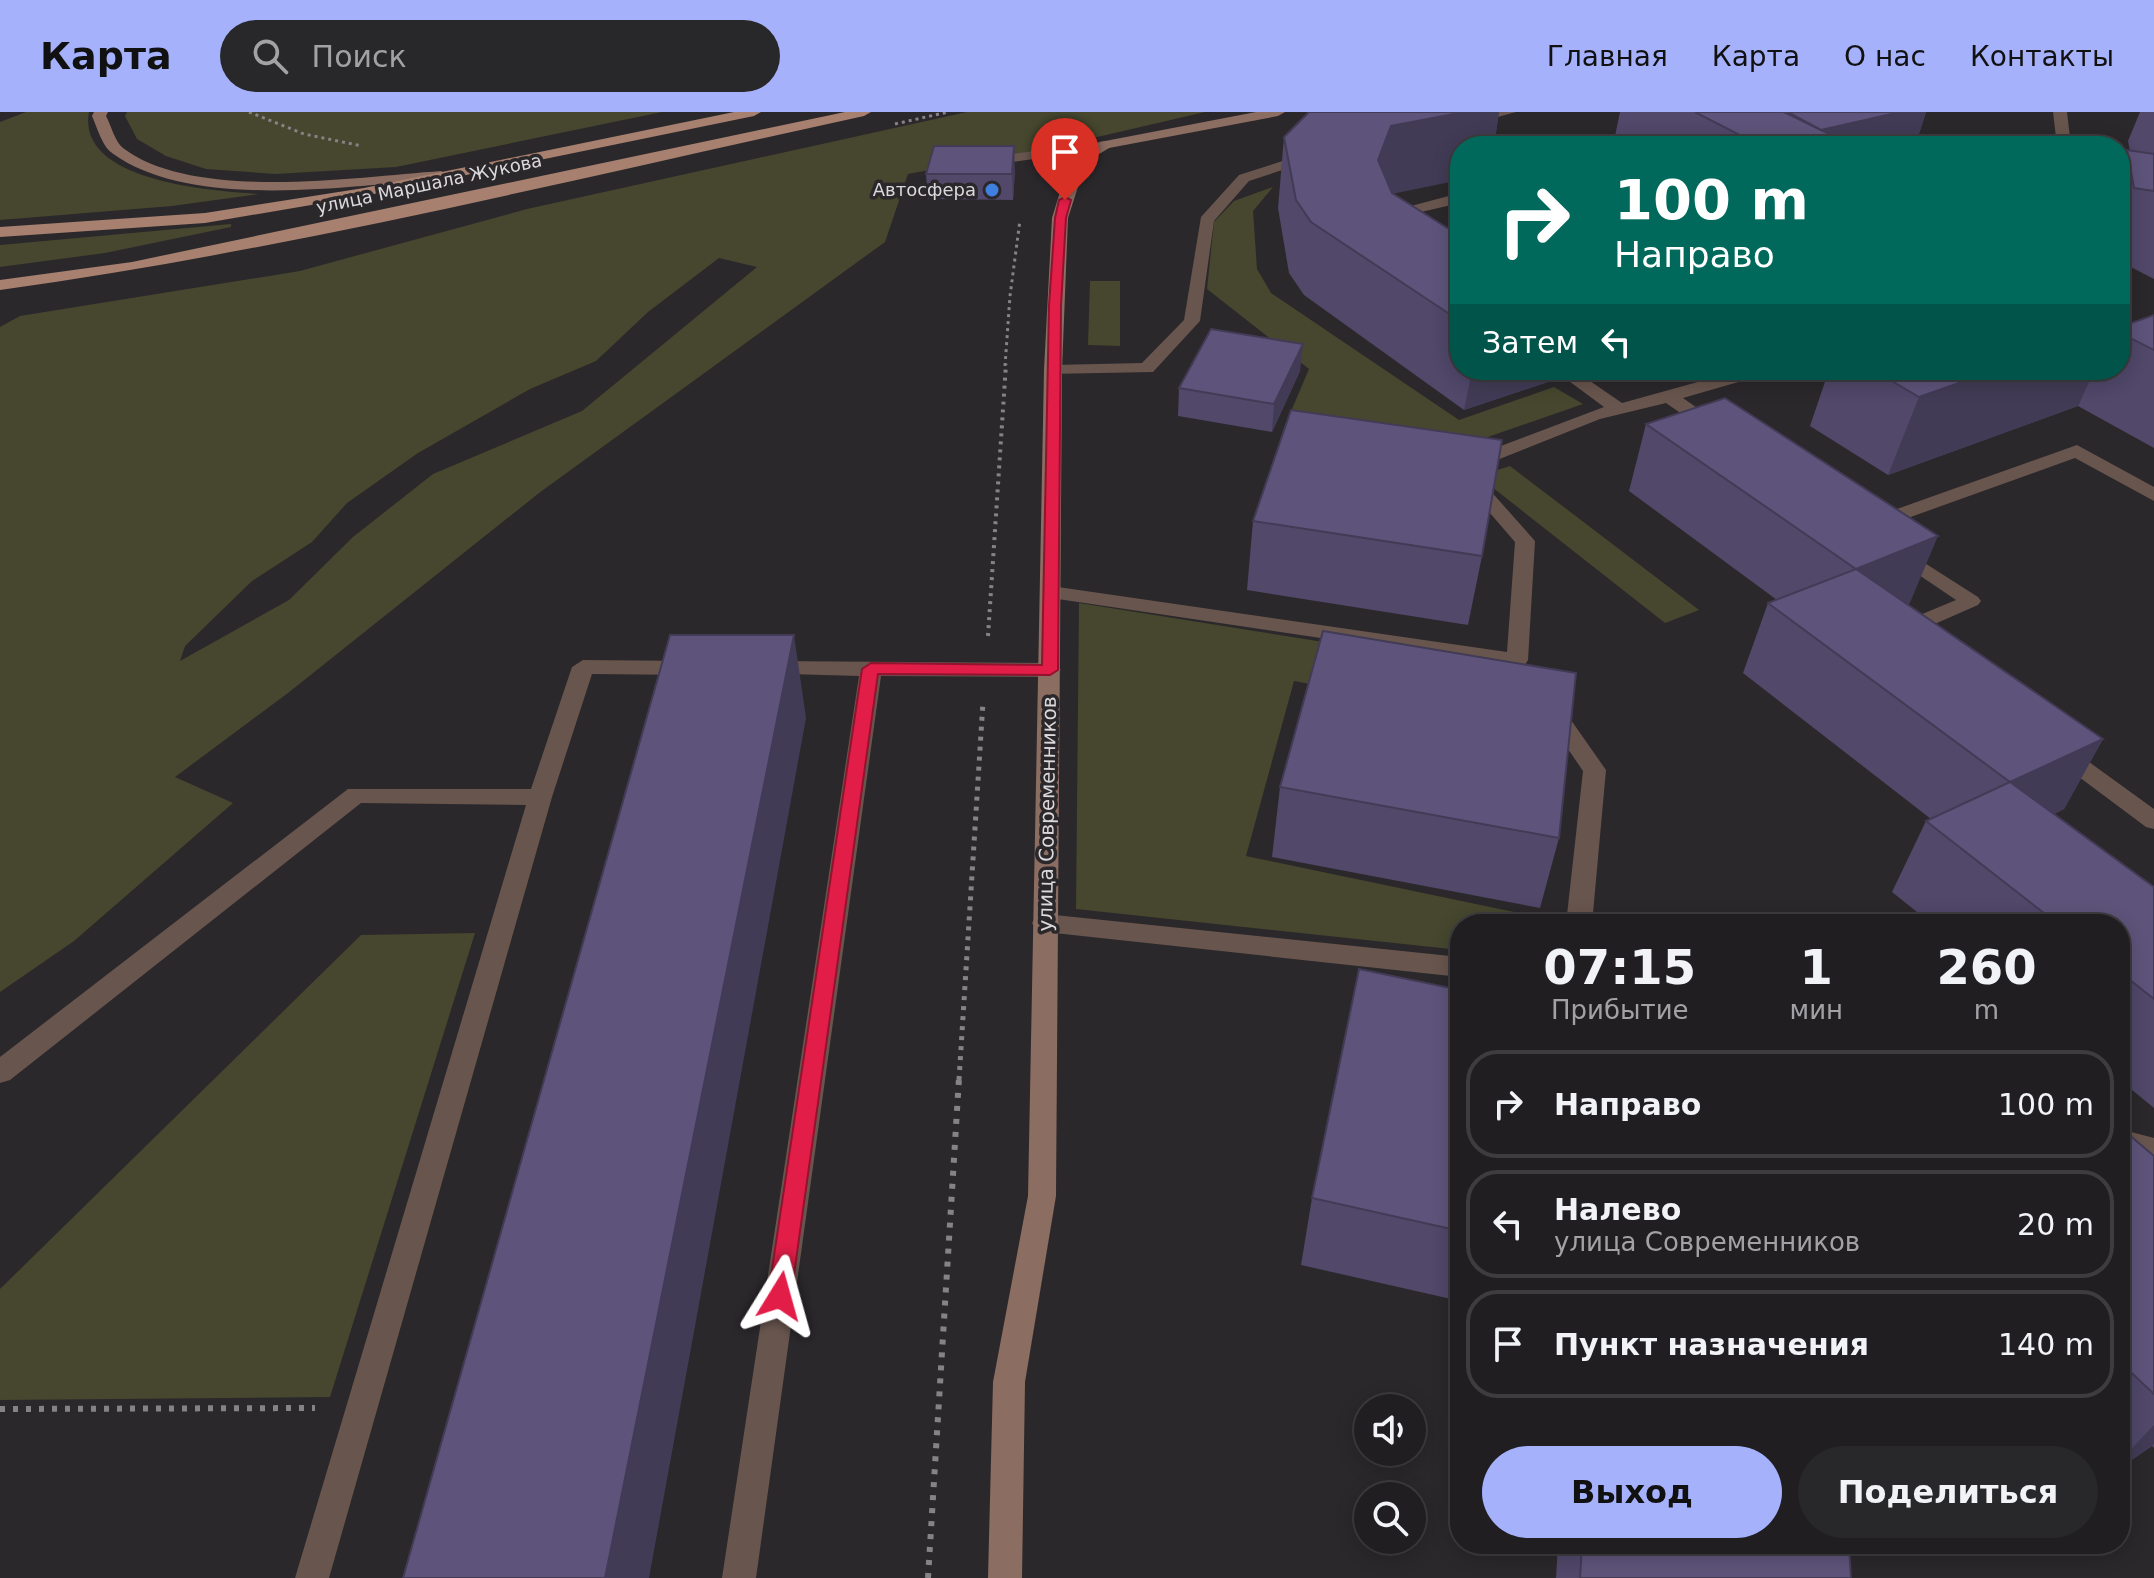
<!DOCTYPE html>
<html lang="ru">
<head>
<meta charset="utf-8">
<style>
	:root { --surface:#201e20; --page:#282729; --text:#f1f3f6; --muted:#a2a2a5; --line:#3d3c3e; --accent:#a6b1fc }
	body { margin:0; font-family:"DejaVu Sans",sans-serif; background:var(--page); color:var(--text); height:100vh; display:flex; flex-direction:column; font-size:30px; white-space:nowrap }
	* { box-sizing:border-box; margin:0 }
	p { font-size:26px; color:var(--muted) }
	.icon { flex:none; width:44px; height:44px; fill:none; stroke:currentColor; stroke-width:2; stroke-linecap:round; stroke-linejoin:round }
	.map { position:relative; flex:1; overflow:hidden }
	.details { position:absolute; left:1450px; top:802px; width:680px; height:640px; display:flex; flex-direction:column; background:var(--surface); border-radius:32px; box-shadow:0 4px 20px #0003,0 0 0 2px var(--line) }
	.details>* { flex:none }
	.top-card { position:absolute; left:1450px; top:24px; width:680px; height:244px; border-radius:32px; box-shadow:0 4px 20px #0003,0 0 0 2px var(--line); background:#00695c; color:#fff; overflow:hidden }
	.controls { position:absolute; left:1354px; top:1282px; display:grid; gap:16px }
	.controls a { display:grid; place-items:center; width:72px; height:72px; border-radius:50%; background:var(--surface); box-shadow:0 4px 20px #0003,0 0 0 2px var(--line); font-size:40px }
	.pin { position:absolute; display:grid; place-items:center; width:68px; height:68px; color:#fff; margin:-82px -34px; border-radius:50% 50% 50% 0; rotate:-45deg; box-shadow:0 0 8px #0007 }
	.pin .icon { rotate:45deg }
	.me { position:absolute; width:88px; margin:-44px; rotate:8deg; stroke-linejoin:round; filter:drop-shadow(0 0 6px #0008) }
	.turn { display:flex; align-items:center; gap:28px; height:168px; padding:0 32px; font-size:36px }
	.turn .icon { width:104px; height:104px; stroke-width:2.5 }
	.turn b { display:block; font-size:56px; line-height:68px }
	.then { display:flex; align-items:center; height:76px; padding:0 32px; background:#0003; gap:16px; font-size:30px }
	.eta { display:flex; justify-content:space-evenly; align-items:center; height:136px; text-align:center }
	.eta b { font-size:48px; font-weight:700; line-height:56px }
	.action { display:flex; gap:16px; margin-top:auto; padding:16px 32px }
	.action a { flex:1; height:92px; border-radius:48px; background:var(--accent); color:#111; font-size:32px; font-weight:700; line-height:92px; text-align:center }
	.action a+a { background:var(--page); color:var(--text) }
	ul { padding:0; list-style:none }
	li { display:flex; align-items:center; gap:24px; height:108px; margin:0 16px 12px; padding:0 16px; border:4px solid var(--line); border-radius:32px }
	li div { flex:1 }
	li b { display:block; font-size:30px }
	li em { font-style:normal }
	header { display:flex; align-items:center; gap:48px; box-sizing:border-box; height:112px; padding:0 40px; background:var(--accent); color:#111 }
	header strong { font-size:38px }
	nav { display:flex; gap:44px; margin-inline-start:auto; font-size:28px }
	.search { width:560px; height:72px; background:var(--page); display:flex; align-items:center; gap:20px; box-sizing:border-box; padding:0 28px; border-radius:44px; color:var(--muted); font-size:30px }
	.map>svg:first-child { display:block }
</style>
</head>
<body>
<header>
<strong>Карта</strong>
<div class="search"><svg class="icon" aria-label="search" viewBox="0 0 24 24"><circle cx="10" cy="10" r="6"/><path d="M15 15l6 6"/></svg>Поиск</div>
<nav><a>Главная</a><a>Карта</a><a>О нас</a><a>Контакты</a></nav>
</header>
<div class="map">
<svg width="2154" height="1466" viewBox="0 0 2154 1466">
	<rect width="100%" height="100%" fill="#2b282b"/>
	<g fill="#46472e" fill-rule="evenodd">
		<path d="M26,0h63c-13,70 124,79 170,82l-87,12 -172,14v-98z"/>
		<polygon points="127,0 662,0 396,55 275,62 206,57 166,44 137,27 125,4"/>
		<path d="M967,0h238l-155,36 -142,26 -23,68 -346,251 -251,200 -113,84 58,26 -159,138 -74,51v-665l20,-11 280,-45 227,-62zM719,146l38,9 -175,144 -149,63 -80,63 -64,63 -109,61 5,-15 67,-65 60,-39 35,-39 71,-50 112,-64 66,-28 52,-49z"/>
		<polygon points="1273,75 1253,99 1257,157 1271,181 1459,308 1554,275 1583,292 1427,346 1283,318 1309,257 1207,177 1214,110 1234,89"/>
		<polygon points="231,112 231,115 105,141 0,155 0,133"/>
		<polygon points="1090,169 1120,169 1120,234 1088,233"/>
		<polygon points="1510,354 1699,498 1665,511 1478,364"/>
		<polygon points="1079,491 1480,555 1504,608 1294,569 1246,744 1538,805 1537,812 1460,812 1460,838 1076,797"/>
		<polygon points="475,821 330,1285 0,1288 0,1177 361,823"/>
	</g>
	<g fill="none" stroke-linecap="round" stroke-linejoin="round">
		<g stroke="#868386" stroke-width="3" stroke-dasharray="3 4" stroke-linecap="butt">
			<polyline points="249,0 304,22 362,34"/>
			<polyline points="895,12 948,0"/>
			<polyline points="1005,254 1010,184 1020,108"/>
		</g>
		<polyline stroke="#868386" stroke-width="4" stroke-dasharray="3 5" stroke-linecap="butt" points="988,524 1006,252"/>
		<polyline stroke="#868386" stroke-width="5" stroke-dasharray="4 6" stroke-linecap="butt" points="959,968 983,590"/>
		<g stroke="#868386" stroke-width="6" stroke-dasharray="5 8" stroke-linecap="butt">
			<polyline points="0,1297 315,1296"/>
			<polyline points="928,1466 959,966"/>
		</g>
		<g fill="#68554e" fill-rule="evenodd">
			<polygon points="1490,0 1516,0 1468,13 1461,9"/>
			<polygon points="2053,0 2067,0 2071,34 2057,34"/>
			<polygon points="1105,29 1112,33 1110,36 984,54 977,50 984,46"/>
			<polygon points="1311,40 1318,44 1316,47 1249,69 1214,109 1200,209 1153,260 1047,262 1044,258 1047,254 1053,253 1142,251 1184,208 1201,105 1239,63"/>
			<polygon points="1460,81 1460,91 1421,100 1401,124 1391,124 1388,121 1411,94"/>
			<polygon points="1554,258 1574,258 1622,291 1741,258 1769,258 1766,262 1683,286 1721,313 1724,317 1721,321 1709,321 1666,291 1600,307 1472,358 1535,429 1528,548 1525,553 1517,555 1051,486 1041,480 1051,474 1507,540 1515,430 1451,356 1453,352 1604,295"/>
			<polygon points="2077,333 2154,375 2154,389 2075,346 1880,416 1866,416 1863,412 1866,408"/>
			<polygon points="1898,434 1978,485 1981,489 1978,493 1905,525 1891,525 1887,520 1891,515 1956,488 1891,444 1888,440"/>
			<polygon points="583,548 692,549 703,556 692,563 592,562 552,685 329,1466 295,1466 526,693 361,691 10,968 0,971 0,945 348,677 531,677 572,555"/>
			<polygon points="765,549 1050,551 1061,558 1050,565 881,564 756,1466 722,1466 859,564 757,561 754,556 757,551"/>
			<polygon points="1551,589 1559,591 1606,658 1592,812 1566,812 1583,659 1540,596 1543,591"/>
			<polygon points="2059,631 2067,634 2154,697 2154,717 2146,715 2051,644 2048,639 2051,634"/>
			<polygon points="1045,802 1460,845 1460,865 1045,820 1036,818 1032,811 1036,804"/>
			<polygon points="2120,1017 2154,1026 2154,1050 2120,1041"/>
		</g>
		<g fill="#8c6d61" fill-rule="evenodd">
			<path d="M94,0h14l-2,4c5,9 9,26 17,32 71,54 232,29 318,23l7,4 -7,4c-93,7 -250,32 -329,-26 -10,-7 -15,-26 -20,-37z"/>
			<polygon points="1256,0 1285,0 1278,4 1109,36 1086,50 1068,106 1062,258 1056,1084 1025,1270 1022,1466 988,1466 993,1270 1028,1084 1044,258 1052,106 1067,57 1073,47 1100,30"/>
		</g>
		<g fill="#a78070" fill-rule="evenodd">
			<polygon points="734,0 761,0 754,4 364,84 205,111 0,125 0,115 205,101 364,76"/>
			<path d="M845,0h26l-7,4c-286,62 -574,134 -864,174v-10l132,-18z"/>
		</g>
	</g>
	<g fill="#51486a">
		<polygon points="1309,0 1499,0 1494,34 1460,34 1393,82 1460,124 1460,258 1554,258 1551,269 1464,298 1304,183 1289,161 1278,96 1284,25"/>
		<polygon points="1620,0 1926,0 1915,34 1613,34"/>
		<polygon points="2140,0 2154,0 2154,167 2125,152 2120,151 2120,54 2127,38 2130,39 2128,29"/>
		<polygon points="1015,59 1013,88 928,87 926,62"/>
		<polygon points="2154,203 2154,336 2078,294 2094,258 2120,258 2120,215"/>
		<polygon points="1829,258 2094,258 2078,294 1888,363 1810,314"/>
		<polygon points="1300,259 1272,320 1178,304 1179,276"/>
		<polygon points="1646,312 2103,627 2064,697 2054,702 2154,775 2154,996 2120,968 2120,812 1932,812 1892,780 1926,709 1931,707 1743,561 1768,491 1777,488 1629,379"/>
		<polygon points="1253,409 1482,444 1468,513 1247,478"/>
		<polygon points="1280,675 1559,726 1540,796 1272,745"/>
		<polygon points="1460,878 1460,1189 1301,1153 1312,1086"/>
		<polygon points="2120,1015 2154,1044 2154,1336 2152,1334 2120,1356"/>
		<polygon points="1558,1432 1849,1432 1851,1466 1556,1466"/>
	</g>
	<g fill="#423b56">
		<polygon points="1464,0 1499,0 1494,34 1460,34 1460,68 1382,84 1378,48 1391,14"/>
		<polygon points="1900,0 1926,0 1915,34 1814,34 1818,19"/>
		<polygon points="1014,34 1015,59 1013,88 1012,62"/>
		<polygon points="1303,232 1300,259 1272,320 1274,292"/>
		<polygon points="1472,258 1554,258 1551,269 1464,298"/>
		<polygon points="1996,258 2094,258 2078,294 1888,363 1919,285"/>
		<polygon points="1938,424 1909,493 1856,457"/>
		<polygon points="794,523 806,606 649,1466 605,1466"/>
		<polygon points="2103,627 2064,697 1974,740 2010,670"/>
		<polygon points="2154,1313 2154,1332 2120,1356 2120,1349"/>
	</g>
	<g fill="#5e547b" stroke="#423b56" stroke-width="2">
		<polygon points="1309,0 1464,0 1391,14 1378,48 1392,81 1460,124 1460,209 1311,110 1296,88 1284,25"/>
		<polygon points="1695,0 1784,0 1854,34 1761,34"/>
		<polygon points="1788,0 1900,0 1821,18"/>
		<polygon points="934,34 1014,34 1012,62 926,62"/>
		<polygon points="2127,38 2154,42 2154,79 2134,76"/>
		<polygon points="2154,203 2154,238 2120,221 2120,215"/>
		<polygon points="1211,217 1303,232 1274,292 1179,276"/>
		<polygon points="1873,258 1996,258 1919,285"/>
		<polygon points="1725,286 1938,424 1856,457 1646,312"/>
		<polygon points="1291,298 1502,328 1482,444 1253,409"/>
		<polygon points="1856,457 2103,627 2010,670 1768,491"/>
		<polygon points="1323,519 1576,561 1559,726 1280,675"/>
		<polygon points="670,523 794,523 605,1466 403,1466"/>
		<polygon points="2010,670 2154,775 2154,887 2120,860 2120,812 2058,812 1926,709"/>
		<polygon points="1359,857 1460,878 1460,1119 1312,1086"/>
		<polygon points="2120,1015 2154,1044 2154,1282 2120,1250"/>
		<polygon points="1582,1432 1849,1432 1851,1466 1580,1466"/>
	</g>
	<polygon fill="#e11d48" stroke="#92132f" stroke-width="2" points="1065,85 1071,88 1066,106 1061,194 1058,558 1050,563 878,562 791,1184 788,1191 780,1194 771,1191 768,1184 862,557 871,551 1042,553 1049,194 1055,106 1059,88"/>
	<circle fill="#3f7fe0" stroke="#2b282b" stroke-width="3" cx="992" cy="78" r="8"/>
	<g text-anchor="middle" stroke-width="7" stroke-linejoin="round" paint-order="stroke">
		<g font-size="18" fill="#dcd9dc" stroke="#2b282b">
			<text transform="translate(429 72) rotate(-12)" y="6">улица Маршала Жукова</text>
		</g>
		<g font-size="18" fill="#dcd9dc" stroke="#2b282b" text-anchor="end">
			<text x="976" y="84">Автосфера</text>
		</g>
		<g font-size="20" fill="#dcd9dc" stroke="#2b282b">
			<text transform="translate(1047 702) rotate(-89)" y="7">улица Современников</text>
		</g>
	</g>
</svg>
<div class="controls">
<a><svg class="icon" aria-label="sound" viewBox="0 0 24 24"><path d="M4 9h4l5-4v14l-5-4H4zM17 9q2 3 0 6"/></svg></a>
<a><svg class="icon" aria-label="search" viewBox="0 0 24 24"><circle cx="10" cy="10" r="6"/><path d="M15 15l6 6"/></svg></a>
</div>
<div class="pin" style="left:1065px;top:88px;background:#d93025"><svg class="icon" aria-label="arrive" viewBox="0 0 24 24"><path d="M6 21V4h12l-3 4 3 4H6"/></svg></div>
<svg class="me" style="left:780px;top:1184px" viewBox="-20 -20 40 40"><path d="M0-17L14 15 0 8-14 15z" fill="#e11d48" stroke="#fff" stroke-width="4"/></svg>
<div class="top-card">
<div class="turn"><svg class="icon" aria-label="right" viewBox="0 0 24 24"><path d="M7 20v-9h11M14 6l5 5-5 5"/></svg><div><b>100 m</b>Направо</div></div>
<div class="then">Затем<svg class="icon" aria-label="left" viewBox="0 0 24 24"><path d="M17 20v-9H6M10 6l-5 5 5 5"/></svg></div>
</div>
<section class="details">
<div class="eta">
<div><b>07:15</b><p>Прибытие</p></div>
<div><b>1</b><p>мин</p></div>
<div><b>260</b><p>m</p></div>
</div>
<ul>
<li><svg class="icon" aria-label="right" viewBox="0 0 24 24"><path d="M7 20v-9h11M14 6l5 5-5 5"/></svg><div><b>Направо</b></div><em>100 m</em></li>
<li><svg class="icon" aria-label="left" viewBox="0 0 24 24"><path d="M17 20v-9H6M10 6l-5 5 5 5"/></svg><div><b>Налево</b><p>улица Современников</p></div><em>20 m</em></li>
<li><svg class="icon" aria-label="arrive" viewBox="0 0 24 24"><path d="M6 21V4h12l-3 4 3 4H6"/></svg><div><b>Пункт назначения</b></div><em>140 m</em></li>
</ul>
<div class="action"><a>Выход</a><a>Поделиться</a></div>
</section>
</div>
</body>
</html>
